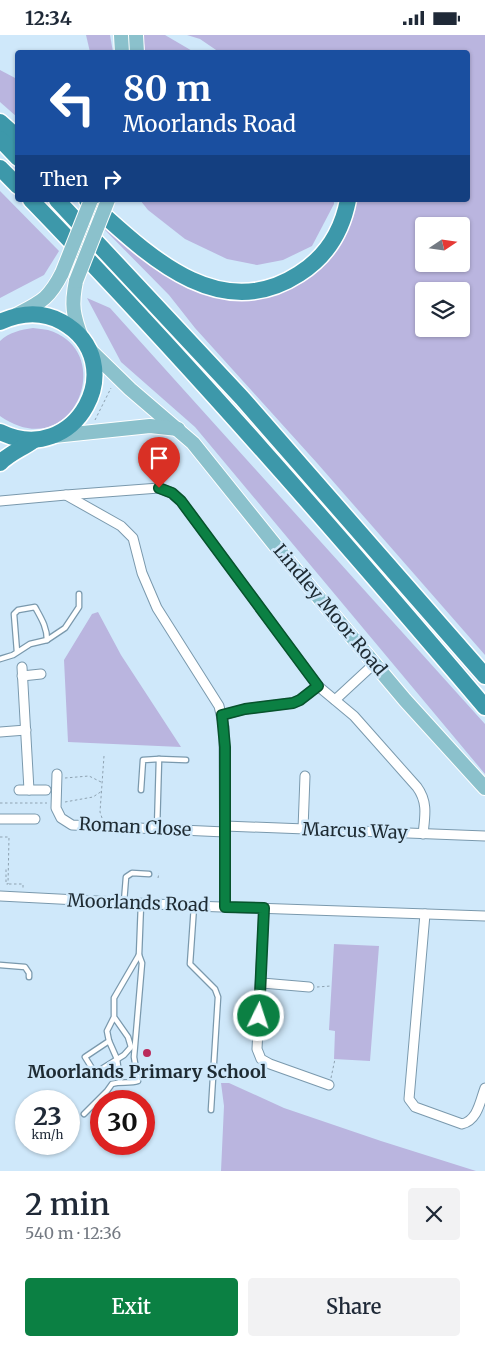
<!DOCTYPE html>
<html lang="en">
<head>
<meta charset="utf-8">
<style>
	:root { --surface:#fff; --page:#f2f2f3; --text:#1f2937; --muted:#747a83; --accent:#0b8043 }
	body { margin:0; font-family:Merriweather,serif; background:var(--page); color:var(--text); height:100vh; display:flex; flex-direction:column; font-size:19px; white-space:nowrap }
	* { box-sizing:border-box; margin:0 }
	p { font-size:16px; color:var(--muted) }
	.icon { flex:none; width:28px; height:28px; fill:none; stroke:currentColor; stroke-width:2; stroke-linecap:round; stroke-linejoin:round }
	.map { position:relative; height:1136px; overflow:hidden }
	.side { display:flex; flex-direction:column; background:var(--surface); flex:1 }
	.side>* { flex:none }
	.banner { position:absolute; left:15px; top:15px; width:455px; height:152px; border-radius:5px; box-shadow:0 1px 4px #0004; background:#1a4fa0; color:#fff; overflow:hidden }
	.needle { width:32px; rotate:77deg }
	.controls { position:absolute; left:415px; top:182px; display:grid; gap:10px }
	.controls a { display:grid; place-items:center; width:55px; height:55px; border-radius:5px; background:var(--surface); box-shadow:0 1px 4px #0004; font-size:25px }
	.speed { position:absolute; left:15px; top:1055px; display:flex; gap:10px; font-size:25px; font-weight:700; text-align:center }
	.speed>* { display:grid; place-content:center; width:65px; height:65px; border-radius:50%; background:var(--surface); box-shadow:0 1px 4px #0004; line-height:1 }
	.speed small { font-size:12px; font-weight:400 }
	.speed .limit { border:8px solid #d22; background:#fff; color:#111 }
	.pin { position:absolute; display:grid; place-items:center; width:42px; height:42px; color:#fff; margin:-51px -21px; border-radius:50% 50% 50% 0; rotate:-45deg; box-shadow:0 0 5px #0007 }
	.pin .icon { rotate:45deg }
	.me { position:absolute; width:55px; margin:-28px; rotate:4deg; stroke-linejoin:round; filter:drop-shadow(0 0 4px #0008) }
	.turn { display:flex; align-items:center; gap:18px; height:105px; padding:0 25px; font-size:22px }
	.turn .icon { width:65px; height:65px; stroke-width:2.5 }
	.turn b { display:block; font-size:35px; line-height:42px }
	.then { display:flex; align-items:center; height:48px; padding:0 25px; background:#0003; gap:10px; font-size:19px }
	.round { display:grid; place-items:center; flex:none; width:52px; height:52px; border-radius:5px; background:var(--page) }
	.head { display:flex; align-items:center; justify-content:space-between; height:85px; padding:0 25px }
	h1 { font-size:30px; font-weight:600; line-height:38px }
	.action { display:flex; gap:10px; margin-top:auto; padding:10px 25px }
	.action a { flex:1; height:58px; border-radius:5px; background:var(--accent); color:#fff; font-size:20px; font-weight:600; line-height:58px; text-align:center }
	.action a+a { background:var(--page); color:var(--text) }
	.status { display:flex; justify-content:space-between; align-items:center; height:35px; padding:0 25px; background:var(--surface); direction:ltr }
	.status svg { height:14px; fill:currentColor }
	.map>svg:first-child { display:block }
</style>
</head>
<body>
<div class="status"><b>12:34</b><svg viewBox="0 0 49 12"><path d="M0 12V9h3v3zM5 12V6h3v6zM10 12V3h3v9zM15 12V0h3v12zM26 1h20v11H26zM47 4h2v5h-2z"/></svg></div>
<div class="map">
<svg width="485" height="1136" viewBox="0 0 485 1136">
	<rect width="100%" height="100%" fill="#cfe8fa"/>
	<g fill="#bab5df" fill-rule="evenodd">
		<polygon points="86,0 110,0 113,17 90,17"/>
		<polygon points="143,0 165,0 194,17 145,17"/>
		<path d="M187,0h298v620l-168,-192 -122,-135 -26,-33 -64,-65 2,-7 97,67 95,-11 54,-79h115v-147l-249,-1 -19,-13zM424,191h37v38h-37zM424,256h37v38h-37z"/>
		<polygon points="0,35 17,44 17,82 0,67"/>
		<polygon points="0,156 59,216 44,240 0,263"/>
		<polygon points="140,165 334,165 334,169 312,211 283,225 257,230 227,224 185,204 148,175"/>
		<polygon points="87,263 110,273 485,689 485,739 195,392 121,327"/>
		<path d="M33,293c5,1 11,1 15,2 71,21 25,137 -48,86v-75c9,-9 21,-11 33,-13z"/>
		<polygon points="98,577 121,620 181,712 68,707 64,625 92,579"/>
		<polygon points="334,909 379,911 370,1026 334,1024 335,996 329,995"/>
		<polygon points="221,1048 229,1048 284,1073 381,1106 476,1136 221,1136 224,1071"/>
	</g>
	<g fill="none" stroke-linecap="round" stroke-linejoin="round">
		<defs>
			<g id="lane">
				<polyline points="47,605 65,593 79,572 79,559"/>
				<path d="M0,624l13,-4 17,-11 17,-4c0,-13 -6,-22 -12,-33l-17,3 -4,4 3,38"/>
				<polyline points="159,724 186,725"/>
				<polyline points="141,755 143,725 159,724 157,794"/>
				<polyline points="124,867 126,842 132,838 149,839"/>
				<polyline points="194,871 190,929 215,954 218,962 211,1075"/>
				<polyline points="0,930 25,932 29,938 29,942"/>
				<polyline points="114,982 128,1002 131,1012 124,1020 95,1038 85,1022 109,1006 107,996 114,982 114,963 139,920 141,869"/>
				<polyline points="109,1006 117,1024 120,1046"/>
				<path d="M84,1079l23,-23 5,-7c9,-3 18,0 26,-3l-4,-24 8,-94 -3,-8"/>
			</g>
			<g id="street">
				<path d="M66,460l93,-7 13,5 9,8 137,185 36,30 63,71c11,15 8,29 6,47"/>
				<polyline points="0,466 66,460 121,491 133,503 142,538 157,573 219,671 224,692 225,872"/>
				<polyline points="22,632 29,755"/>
				<polyline points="22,641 41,639"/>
				<polyline points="335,665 375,628"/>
				<polyline points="223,680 245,674 293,668 300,665 318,651"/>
				<polyline points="0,697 26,695"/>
				<polyline points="57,739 56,773 61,783 72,790 225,797"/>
				<polyline points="19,755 46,755"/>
				<polyline points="0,784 35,784"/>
				<polyline points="225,791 485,801"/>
				<polyline points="303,794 305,741"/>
				<polyline points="0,861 194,871 485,881"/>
				<polyline points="264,873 257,1014 261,1024 270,1029 329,1050"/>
				<path d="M425,879l-16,185 6,8 47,17c16,-4 18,-23 23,-36"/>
				<polyline points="262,948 309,952"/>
			</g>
			<g id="primary">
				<polyline points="121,0 122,18"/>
				<polyline points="136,0 137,18"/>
				<path d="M76,246c-5,24 -3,34 6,58"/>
				<path d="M16,280c25,-13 33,-16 46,-42"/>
				<polyline points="89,314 130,354 193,408 283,520 405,665 485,753"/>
				<polyline points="54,401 150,391 178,394"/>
			</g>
			<g id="highway">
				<polyline points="0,87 18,103"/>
				<polyline points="0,104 18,123"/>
				<polyline points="0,133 18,151"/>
				<path d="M31,165c158,163 307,334 454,507"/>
				<polyline points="57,165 242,363 485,641"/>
				<path d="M87,165c57,51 130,127 212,74 27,-17 43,-43 49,-74"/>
				<path d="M0,287c20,-9 42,-11 62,0 71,40 14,147 -62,110"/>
				<path d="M0,428c11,-11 22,-14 34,-23"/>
			</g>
		</defs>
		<use href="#lane" stroke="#7a99ad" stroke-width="7"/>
		<use href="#street" stroke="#7a99ad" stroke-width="11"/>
		<use href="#primary" stroke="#fff" stroke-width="16"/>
		<use href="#highway" stroke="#fff" stroke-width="19"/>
		<g stroke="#8ea2b1" stroke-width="1" stroke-dasharray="2.5 2.5" stroke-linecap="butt">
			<polyline points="95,385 111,353"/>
			<polyline points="65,743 89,741 101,747"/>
			<polyline points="65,767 93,762 102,756"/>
			<polyline points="0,768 47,768"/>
			<polyline points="102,783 100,777 104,721"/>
			<polyline points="0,802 9,802 8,849 6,849 6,833"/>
			<polyline points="158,843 159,838"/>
			<polyline points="9,849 23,849 23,853"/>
			<polyline points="317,952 331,951"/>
			<polyline points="331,1043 335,1024"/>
		</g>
		<use href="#lane" stroke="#fff" stroke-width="4.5"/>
		<use href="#street" stroke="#fff" stroke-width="9"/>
		<use href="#primary" stroke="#8bc1cc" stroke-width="14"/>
		<use href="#highway" stroke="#3d98aa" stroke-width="16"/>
		<defs>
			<g id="primary-bridge">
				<polyline points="62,238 91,165"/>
				<polyline points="76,246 108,165"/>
			</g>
		</defs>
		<use href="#primary-bridge" stroke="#fff" stroke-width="16" stroke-linecap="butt"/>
		<use href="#primary-bridge" stroke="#8bc1cc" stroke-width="14"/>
	</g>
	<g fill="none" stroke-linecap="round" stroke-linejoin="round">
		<defs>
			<polyline id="route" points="159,453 172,458 181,466 318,651 300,665 293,668 245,674 222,680 225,712 225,872 264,873 259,981"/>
		</defs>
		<use href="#route" stroke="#07532c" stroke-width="12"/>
		<use href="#route" stroke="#0b8043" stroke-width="9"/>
	</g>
	<circle fill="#ba2b5b" stroke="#cfe8fa" stroke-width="2" cx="147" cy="1018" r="5"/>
	<g text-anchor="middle" stroke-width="5" stroke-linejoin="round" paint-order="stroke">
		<g font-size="18" fill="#1e2b33" stroke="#cfe8fa">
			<text transform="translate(330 575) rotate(50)" y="6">Lindley Moor Road</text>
			<text transform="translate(135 792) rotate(3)" y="6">Roman Close</text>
			<text transform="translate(355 796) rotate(2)" y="6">Marcus Way</text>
			<text transform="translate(138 868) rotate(2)" y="6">Moorlands Road</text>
		</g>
		<g font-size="18" font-weight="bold" fill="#1e2b33" stroke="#cfe8fa">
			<text x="147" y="1043">Moorlands Primary School</text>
		</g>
	</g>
</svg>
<div class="controls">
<a><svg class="needle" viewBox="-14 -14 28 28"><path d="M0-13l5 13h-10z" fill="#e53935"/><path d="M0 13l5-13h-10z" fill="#747a83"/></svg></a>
<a><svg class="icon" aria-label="layers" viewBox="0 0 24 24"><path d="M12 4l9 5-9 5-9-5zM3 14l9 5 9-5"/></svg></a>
</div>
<div class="speed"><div>23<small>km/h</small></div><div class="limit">30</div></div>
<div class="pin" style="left:159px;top:453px;background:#d93025"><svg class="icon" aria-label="arrive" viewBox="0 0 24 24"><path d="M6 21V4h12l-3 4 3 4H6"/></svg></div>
<svg class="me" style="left:259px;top:981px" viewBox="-20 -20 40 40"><circle r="17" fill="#0b8043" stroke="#fff" stroke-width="3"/><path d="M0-11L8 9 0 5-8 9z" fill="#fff"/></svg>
<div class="banner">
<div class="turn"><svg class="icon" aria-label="left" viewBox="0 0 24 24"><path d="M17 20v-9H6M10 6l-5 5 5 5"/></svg><div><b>80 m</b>Moorlands Road</div></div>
<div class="then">Then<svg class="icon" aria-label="right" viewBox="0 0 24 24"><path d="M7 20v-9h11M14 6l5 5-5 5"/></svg></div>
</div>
</div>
<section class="side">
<div class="head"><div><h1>2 min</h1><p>540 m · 12:36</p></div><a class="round"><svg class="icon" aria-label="close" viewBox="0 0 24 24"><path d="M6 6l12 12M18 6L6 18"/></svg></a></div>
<div class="action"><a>Exit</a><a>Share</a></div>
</section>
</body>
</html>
